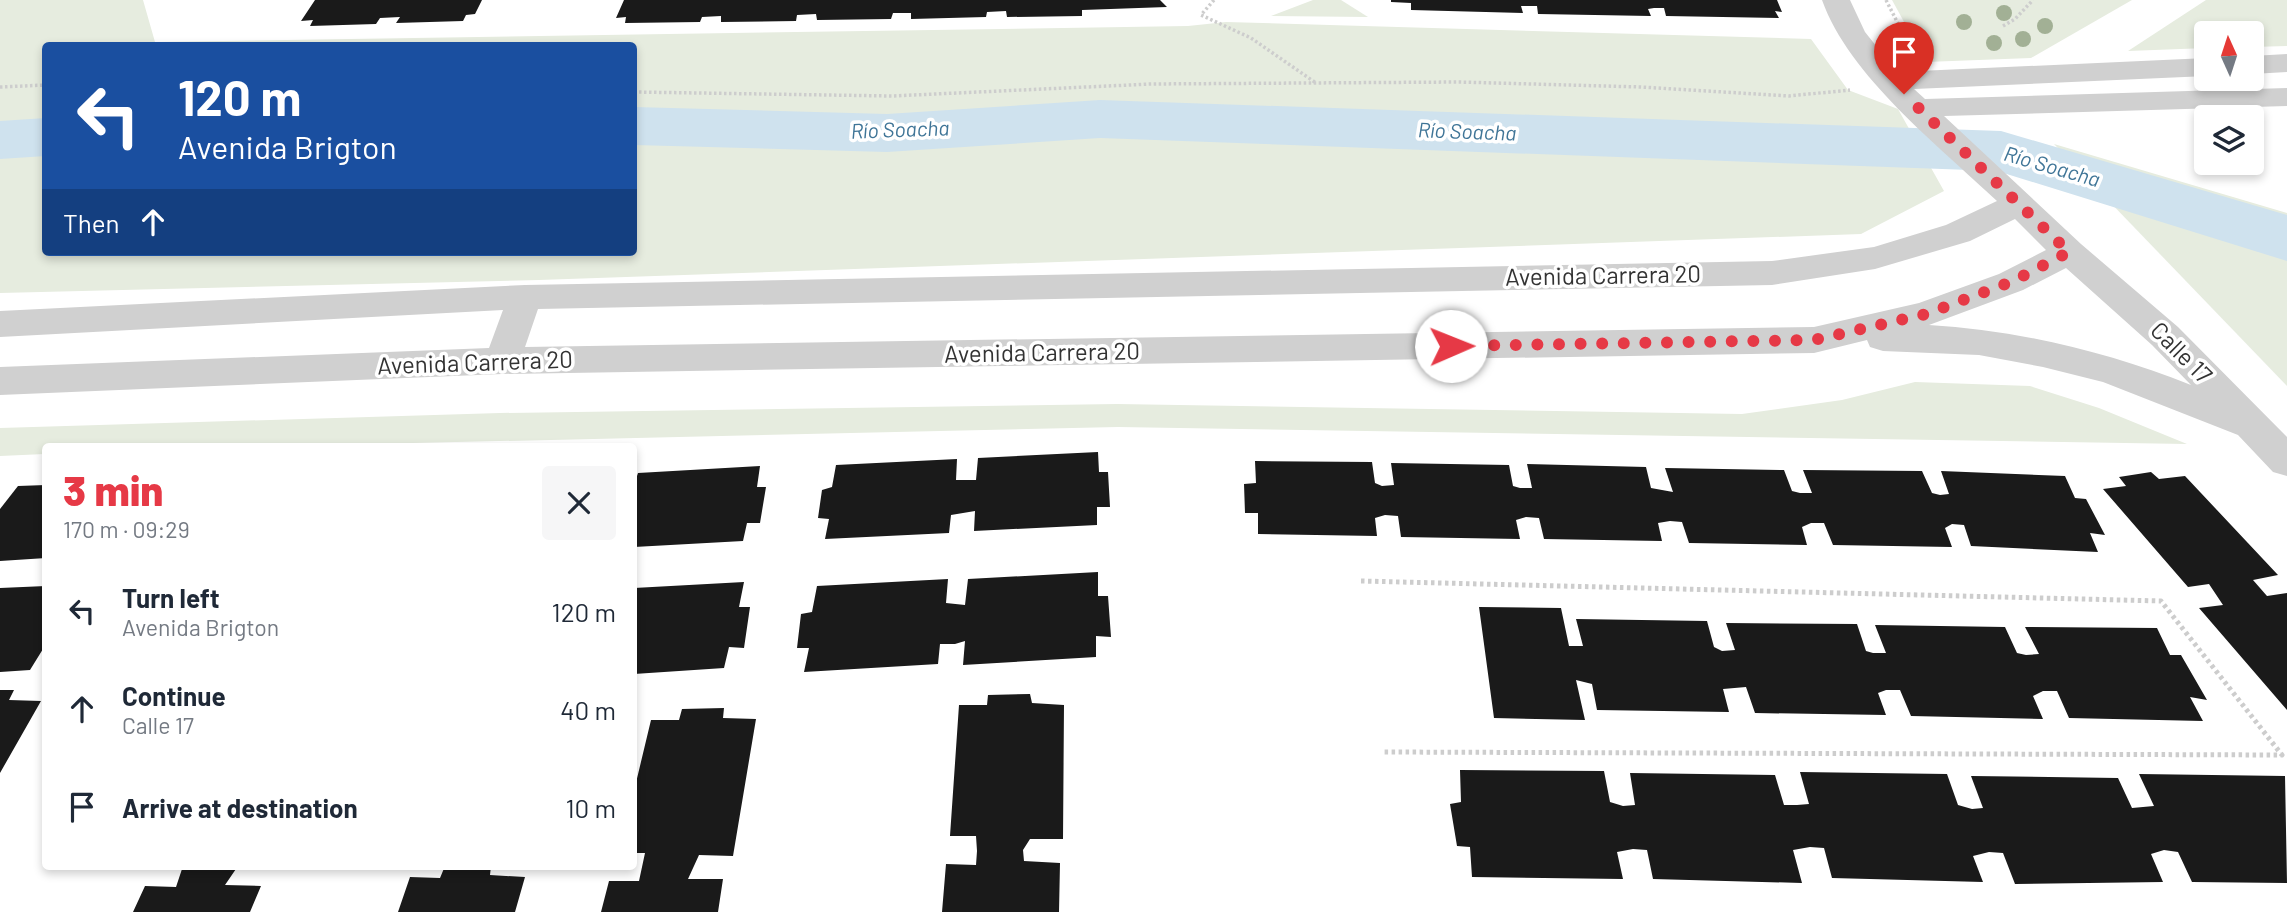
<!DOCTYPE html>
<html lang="en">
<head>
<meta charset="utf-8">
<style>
	:root { --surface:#fff; --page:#f6f6f7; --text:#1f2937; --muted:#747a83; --accent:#e63946 }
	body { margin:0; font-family:Barlow,sans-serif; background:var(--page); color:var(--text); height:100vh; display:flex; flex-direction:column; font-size:26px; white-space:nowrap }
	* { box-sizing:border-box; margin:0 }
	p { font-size:23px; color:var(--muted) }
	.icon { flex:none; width:38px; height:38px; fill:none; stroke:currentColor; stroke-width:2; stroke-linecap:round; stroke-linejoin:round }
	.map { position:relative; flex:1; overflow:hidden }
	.details { position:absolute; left:42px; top:443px; width:595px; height:427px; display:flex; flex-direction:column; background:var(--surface); border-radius:7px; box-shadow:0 4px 10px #0003 }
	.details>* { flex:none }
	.guide { position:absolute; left:42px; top:42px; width:595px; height:214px; border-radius:7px; box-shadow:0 4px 10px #0003; background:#1a4fa0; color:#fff; overflow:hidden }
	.needle { width:46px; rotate:357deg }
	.tools { position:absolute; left:2194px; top:21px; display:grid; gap:14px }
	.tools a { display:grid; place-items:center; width:70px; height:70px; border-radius:7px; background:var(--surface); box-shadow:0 4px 10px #0003; font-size:35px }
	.pin { position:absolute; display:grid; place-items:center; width:60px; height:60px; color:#fff; margin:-72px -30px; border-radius:50% 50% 50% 0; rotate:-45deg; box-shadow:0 0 7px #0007 }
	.pin .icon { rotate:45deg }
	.me { position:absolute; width:77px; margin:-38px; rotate:89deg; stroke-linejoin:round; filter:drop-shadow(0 0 5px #0008) }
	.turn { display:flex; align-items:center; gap:24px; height:147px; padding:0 21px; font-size:32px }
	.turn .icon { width:91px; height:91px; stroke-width:2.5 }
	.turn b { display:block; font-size:49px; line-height:60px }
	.then { display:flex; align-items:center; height:66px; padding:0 21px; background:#0003; gap:14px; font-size:26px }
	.round { display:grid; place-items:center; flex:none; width:74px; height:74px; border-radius:7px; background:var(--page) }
	.head { display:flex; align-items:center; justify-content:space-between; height:119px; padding:0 21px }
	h1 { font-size:42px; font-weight:800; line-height:52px; color:var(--accent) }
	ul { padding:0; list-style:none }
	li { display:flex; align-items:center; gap:21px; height:98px; padding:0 21px }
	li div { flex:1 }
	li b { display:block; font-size:26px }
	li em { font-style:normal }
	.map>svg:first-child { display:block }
</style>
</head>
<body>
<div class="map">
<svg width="2287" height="912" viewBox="0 0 2287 912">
	<rect width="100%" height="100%" fill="#fff"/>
	<g fill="#e6ecdf" fill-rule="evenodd">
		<path d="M0,0h143l12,42 1033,-16 38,-4 585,17 37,51 50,19 46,82 -83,43 -1322,46 -539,13zM46,46h588v206h-588z"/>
		<polygon points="1313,0 1341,0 1368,17 1271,16"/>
		<polygon points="1892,0 2132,0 2031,58 1926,62"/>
		<polygon points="2206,0 2287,0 2287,46 2252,47 2252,33 2207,33 2207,48 2128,51"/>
		<polygon points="2054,144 2287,213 2287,386"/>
		<polygon points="1915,382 2030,386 2099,408 2187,444 1118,427 283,446 46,446 45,454 0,456 0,428 500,413 1117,404 1742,414 1842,400"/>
	</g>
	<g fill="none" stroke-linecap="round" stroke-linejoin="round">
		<g fill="#cfe2ee" fill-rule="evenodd">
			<polygon points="1100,100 2001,131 2287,215 2287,261 1997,171 1100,138 887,152 634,145 634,107 887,114"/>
			<polygon points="46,118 46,156 0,159 0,121"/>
		</g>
	</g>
	<g fill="#1a1a1a">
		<polygon points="315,0 482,0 475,14 466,15 463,21 396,23 400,17 380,18 376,24 310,26 313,20 301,21"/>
		<polygon points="624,0 1160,0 1167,7 1082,10 1082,16 1007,17 1006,11 987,12 986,17 911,19 911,13 893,13 891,19 817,20 816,14 797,15 796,21 721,22 721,16 702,17 700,22 625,23 626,17 616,18"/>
		<polygon points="1391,0 1777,0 1782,12 1775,11 1779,18 1666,16 1664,8 1654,8 1648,9 1651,16 1538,14 1537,6 1521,6 1523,13 1411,10 1411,3 1391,2"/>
		<polygon points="1098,452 1099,472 1108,472 1110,507 1097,507 1097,525 974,531 975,511 951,515 949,533 825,539 829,519 818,518 822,490 832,487 836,465 957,459 956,480 976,480 978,458"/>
		<polygon points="1255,461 1372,462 1375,483 1382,486 1394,485 1391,463 1509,465 1513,486 1520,488 1532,488 1527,464 1646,467 1651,488 1673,492 1665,468 1784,470 1792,491 1800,493 1812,493 1803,470 1922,471 1932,493 1940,495 1949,494 1941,471 2065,476 2075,498 2086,499 2105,535 2090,533 2098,552 1971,546 1964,525 1952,524 1945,528 1952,547 1833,545 1824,523 1811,523 1802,527 1807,545 1689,543 1682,522 1670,521 1658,523 1662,541 1544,539 1539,518 1526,517 1516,520 1520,539 1401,537 1398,516 1385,515 1375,518 1377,536 1258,534 1258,513 1245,513 1244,484 1256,483"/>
		<polygon points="760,466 757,487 766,487 760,523 747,523 743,541 634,547 634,485 638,473"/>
		<polygon points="2151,472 2159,479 2185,476 2278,575 2253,580 2267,596 2287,593 2287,710 2199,608 2223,605 2209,584 2188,587 2103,489 2126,486 2119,477"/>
		<polygon points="46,485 46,558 0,561 0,509 18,486"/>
		<polygon points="1098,572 1098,596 1108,596 1111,637 1096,636 1096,657 963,665 965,641 955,644 940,644 938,664 804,672 809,648 797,648 801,614 812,612 817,586 948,579 946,603 965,605 968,579"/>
		<polygon points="744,582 739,607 750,607 744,648 729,647 724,668 634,674 634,588"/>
		<polygon points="46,586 46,649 43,649 30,670 0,672 0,588"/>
		<polygon points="1479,607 1561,608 1569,646 1583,646 1576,619 1707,621 1714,647 1722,651 1735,650 1726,623 1857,624 1866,651 1873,653 1886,653 1875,625 2005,627 2017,653 2026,655 2039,654 2025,627 2157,628 2170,655 2181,655 2207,700 2190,697 2203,721 2069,718 2057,691 2043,691 2033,696 2043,719 1911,716 1900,690 1886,690 1878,693 1886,715 1755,713 1746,687 1723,689 1729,712 1597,710 1592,684 1576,680 1585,720 1494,718"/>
		<polygon points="0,690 14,690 9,700 41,701 0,773"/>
		<polygon points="1030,694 1032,703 1064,705 1063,839 1030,839 1023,850 1024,861 1060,863 1059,912 942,912 946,864 976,865 977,851 976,836 950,836 959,705 987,705 988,695"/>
		<polygon points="724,708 723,718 756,719 733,856 699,855 688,879 723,879 718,912 601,912 609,881 639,881 645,853 634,853 634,791 651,720 679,720 682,709"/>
		<polygon points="1460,770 1604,771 1610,802 1623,806 1635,805 1630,773 1775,775 1784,805 1797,805 1809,804 1800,772 1947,774 1958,805 1972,809 1983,808 1971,776 2118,778 2132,808 2154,806 2139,774 2285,776 2287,883 2192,882 2178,852 2164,850 2151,854 2163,882 2015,884 2003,853 1989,852 1973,856 1983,882 1832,878 1824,848 1810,847 1793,850 1802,883 1653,879 1647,850 1633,849 1617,852 1623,879 1472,877 1470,847 1457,846 1450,804 1461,802"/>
		<polygon points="183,866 238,866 225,885 261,886 250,912 133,912 145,886 176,887"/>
		<polygon points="445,866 491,866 490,875 525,877 515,912 398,912 410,877 440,878"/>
	</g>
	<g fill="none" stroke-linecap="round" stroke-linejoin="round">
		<g stroke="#cdcdcd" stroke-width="3.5" stroke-dasharray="2.5 2.5" stroke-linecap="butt">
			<polyline points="1214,0 1201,15 1251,38 1316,83"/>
			<polyline points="1886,0 1911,49"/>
			<polyline points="2003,26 2015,19 2033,0"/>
			<polyline points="0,87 46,85"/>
			<polyline points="634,92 892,96 1151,84 1459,82 1641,87 1789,96 1850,90"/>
		</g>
		<polyline stroke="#cdcdcd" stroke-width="5" stroke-dasharray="3.5 3.5" stroke-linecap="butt" points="1361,581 2161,601 2282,755 1383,752"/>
		<g fill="#d0d0d0" fill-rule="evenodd">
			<path d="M1822,0h28l15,32 32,40 310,-14v18l-293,13 11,10 362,-11v18l-343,10 137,128 97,83 109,110v39l-14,-4 -35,-37 -135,-53 -60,-15 -64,-12 -96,-4 -13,-4 -3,-7 -53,13 -1312,21 -502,21v-28l489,-19 14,-38 -503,27v-26l525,-26 1247,-24 102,-14 72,-22 51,-24c-58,-55 -148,-125 -175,-201zM2015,219l31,31 -47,24 -80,29 -105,24 -1289,20 13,-38 1234,-24 103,-16 95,-28zM2066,268l86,77 39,40c-83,-33 -173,-55 -262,-60l94,-35z"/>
			<polygon points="2287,54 2287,72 2252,74 2252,56"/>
		</g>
	</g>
	<g fill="#a2b095">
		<circle cx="2004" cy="13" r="8"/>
		<circle cx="1964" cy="22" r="8"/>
		<circle cx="2045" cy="26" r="8"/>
		<circle cx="2023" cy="39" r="8"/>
		<circle cx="1994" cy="43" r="8"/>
	</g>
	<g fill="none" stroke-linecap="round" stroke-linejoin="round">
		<polyline stroke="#e63946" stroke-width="12" stroke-dasharray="0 21.6" points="1451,346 1814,340 1926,314 2011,282 2069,252 1904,94"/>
	</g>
	<g text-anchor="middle" stroke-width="7" stroke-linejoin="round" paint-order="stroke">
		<g font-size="21" font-style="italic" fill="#3f7597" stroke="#fff">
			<text transform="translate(900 130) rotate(-2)" y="7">Río Soacha</text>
			<text transform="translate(1467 132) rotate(2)" y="7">Río Soacha</text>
			<text transform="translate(2052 167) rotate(16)" y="7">Río Soacha</text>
		</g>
		<g font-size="24" fill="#333" stroke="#fff">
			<text transform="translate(1603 276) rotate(-1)" y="8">Avenida Carrera 20</text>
			<text transform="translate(1042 353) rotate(-1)" y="8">Avenida Carrera 20</text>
			<text transform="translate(2181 353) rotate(45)" y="8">Calle 17</text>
			<text transform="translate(475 363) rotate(-2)" y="8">Avenida Carrera 20</text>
		</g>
	</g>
</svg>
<div class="tools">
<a><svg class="needle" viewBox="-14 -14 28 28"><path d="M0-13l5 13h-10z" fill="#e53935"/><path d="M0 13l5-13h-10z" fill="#747a83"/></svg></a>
<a><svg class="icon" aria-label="layers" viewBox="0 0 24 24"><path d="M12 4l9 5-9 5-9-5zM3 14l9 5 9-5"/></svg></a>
</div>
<div class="pin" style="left:1904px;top:94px;background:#d93025"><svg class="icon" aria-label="arrive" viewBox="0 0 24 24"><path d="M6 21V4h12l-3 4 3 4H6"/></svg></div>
<svg class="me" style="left:1451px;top:346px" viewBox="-20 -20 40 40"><circle r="19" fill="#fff"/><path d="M0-13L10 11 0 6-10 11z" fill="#e63946"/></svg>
<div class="guide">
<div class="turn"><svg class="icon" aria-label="left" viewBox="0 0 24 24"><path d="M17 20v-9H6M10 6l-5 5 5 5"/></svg><div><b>120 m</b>Avenida Brigton</div></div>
<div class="then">Then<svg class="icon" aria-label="ahead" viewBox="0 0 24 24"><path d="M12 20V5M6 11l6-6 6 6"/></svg></div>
</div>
<section class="details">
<div class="head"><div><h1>3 min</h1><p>170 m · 09:29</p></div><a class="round"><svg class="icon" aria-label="close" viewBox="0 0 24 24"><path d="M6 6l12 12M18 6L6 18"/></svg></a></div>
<ul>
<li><svg class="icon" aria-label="left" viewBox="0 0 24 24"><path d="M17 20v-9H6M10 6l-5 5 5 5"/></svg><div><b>Turn left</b><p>Avenida Brigton</p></div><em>120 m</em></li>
<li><svg class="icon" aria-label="ahead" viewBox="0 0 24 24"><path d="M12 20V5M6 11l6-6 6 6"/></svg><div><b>Continue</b><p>Calle 17</p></div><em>40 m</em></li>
<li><svg class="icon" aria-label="arrive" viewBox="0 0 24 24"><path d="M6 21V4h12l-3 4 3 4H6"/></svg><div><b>Arrive at destination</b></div><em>10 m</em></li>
</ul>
</section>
</div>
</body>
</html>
